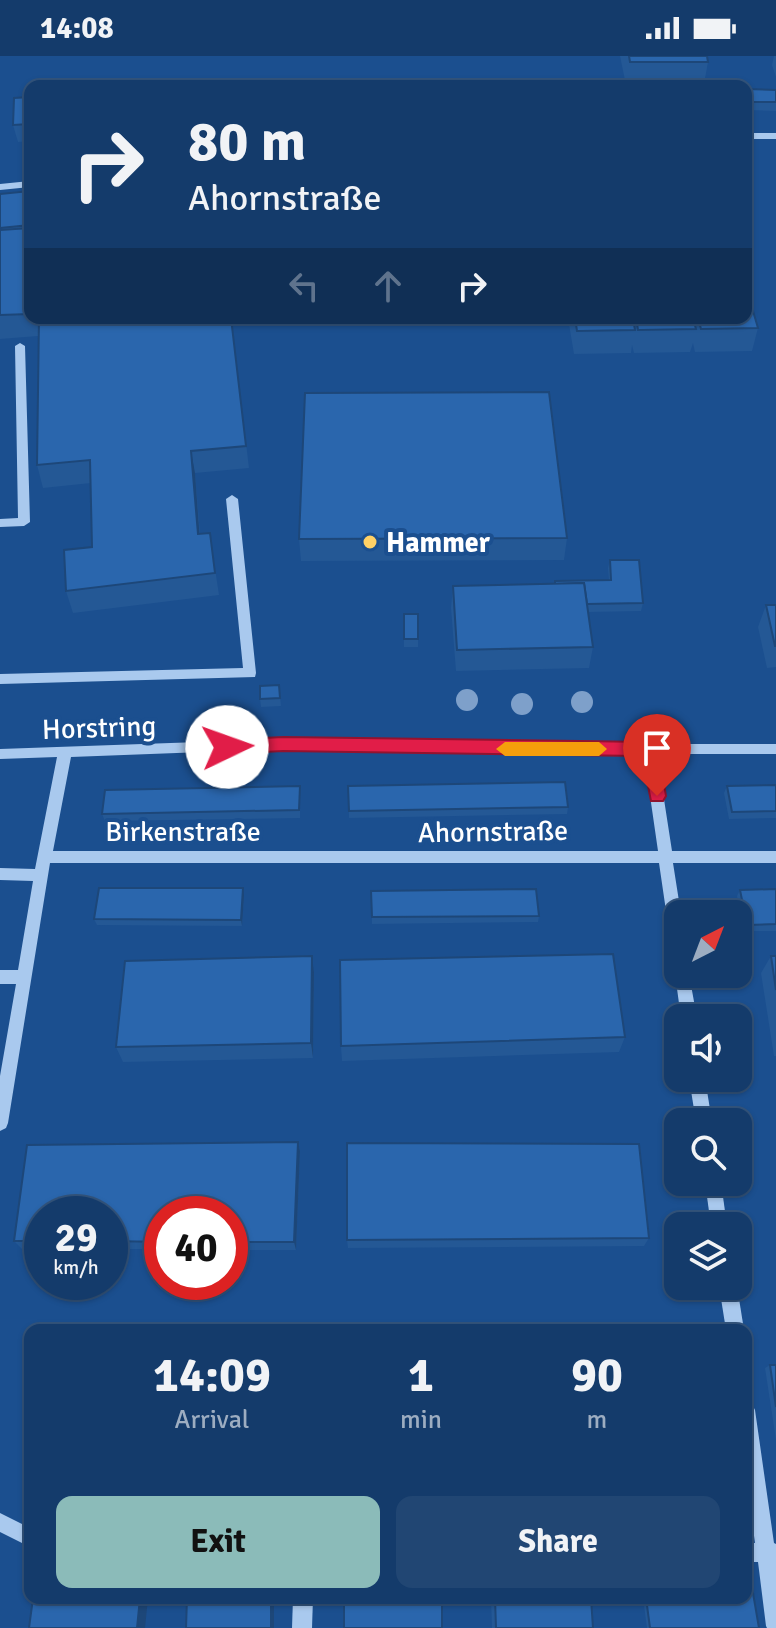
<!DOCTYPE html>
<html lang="en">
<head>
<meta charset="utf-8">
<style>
	:root { --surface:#143b6b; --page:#214673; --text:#f1f3f6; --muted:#9dadc1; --line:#33557e; --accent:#8bbbb9 }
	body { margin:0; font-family:Signika,sans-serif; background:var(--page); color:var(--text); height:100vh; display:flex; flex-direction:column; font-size:30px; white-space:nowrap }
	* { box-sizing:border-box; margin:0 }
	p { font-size:26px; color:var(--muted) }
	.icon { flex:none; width:44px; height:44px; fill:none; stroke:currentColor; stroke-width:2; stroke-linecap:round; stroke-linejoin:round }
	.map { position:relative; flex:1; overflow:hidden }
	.drawer { position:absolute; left:24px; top:1268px; width:728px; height:280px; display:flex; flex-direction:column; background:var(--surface); border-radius:16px; box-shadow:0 2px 6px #0004,0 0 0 2px var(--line) }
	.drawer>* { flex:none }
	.hud { position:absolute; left:24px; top:24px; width:728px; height:244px; border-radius:16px; box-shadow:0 2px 6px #0004,0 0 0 2px var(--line); background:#143b6b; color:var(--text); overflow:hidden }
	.needle { width:52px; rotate:42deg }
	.fabs { position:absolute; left:664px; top:844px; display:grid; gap:16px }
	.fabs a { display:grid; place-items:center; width:88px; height:88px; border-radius:16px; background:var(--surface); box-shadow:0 2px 6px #0004,0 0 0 2px var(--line); font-size:40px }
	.speed { position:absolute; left:24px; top:1140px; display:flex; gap:16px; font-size:40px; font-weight:700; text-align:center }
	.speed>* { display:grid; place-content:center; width:104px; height:104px; border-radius:50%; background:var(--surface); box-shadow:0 2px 6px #0004,0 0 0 2px var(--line); line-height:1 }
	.speed small { font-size:20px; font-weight:400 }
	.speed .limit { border:12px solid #d22; background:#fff; color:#111 }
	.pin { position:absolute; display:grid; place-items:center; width:68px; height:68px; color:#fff; margin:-82px -34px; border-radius:50% 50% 50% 0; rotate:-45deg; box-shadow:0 0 8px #0007 }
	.pin .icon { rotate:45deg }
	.me { position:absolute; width:88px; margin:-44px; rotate:87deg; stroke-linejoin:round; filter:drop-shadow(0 0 6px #0008) }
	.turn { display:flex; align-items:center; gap:28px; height:168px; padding:0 32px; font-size:36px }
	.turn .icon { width:104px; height:104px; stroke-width:2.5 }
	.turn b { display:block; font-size:56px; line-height:68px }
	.lanes { display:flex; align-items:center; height:76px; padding:0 32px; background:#0003; justify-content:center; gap:40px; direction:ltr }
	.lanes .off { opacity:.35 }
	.eta { display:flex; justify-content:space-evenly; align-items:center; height:136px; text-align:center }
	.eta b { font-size:48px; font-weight:800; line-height:56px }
	.primary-button { display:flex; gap:16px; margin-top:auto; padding:16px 32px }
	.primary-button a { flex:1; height:92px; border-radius:16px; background:var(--accent); color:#111; font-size:32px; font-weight:800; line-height:92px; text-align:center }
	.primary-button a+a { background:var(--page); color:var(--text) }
	.status { display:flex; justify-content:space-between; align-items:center; height:56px; padding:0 40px; background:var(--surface); direction:ltr }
	.status svg { height:22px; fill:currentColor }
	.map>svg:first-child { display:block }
</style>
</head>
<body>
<div class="status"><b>14:08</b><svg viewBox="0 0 49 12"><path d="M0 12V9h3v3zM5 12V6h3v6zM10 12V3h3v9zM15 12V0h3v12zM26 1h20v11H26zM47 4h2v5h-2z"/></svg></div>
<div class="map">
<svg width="776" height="1572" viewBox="0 0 776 1572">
	<rect width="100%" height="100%" fill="#1b4f8f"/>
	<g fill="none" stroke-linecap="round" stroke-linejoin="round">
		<g fill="#a9c9ee" fill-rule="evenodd">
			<rect x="746" y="77" width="30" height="6"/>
			<polygon points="30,125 30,131 0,134 0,128"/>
			<polygon points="20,287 25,290 30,466 24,470 0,471 0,463 18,462 15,290"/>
			<polygon points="232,439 238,443 256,617 255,621 0,628 0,618 243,612 226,443"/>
			<path d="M283,683l229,5h264v10h-119l15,97h104v12h-103l8,51h-3v38l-5,-2 -2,-5 -12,-82h-609l-42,260 -2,5 -6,3v-55l16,-92h-16v-14h18l15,-89 -33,-1v-12l35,1 22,-112 -57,2v-10zM283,693l229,5h132l14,97h-605l18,-94z"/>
			<polygon points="678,913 678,918 689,918 697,962 681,962 675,918"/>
			<polygon points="689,1022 705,1022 712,1066 696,1066"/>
			<polygon points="705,1126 721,1126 727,1170 711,1170"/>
			<polygon points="719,1230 737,1230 744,1274 726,1274"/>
			<polygon points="746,1345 752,1348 755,1354 774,1487 776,1488 776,1572 767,1572 766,1570 758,1506 746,1506 746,1486 755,1487 746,1421"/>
			<polygon points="0,1457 30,1472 30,1491 0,1476"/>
			<polygon points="293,1542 313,1542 312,1572 292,1572"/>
		</g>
	</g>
	<g fill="#7ea0ca">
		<circle cx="467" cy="644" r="11"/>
		<circle cx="582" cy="646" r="11"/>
		<circle cx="522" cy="648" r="11"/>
	</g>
	<g fill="#245895">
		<polygon points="620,0 707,0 708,6 704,28 626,29"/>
		<polygon points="774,0 776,0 776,21 772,9"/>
		<polygon points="746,33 776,34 776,55 746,54"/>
		<polygon points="30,41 30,85 18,86 13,69"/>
		<polygon points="30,135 30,262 231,262 249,412 195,417 200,478 213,499 219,539 73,557 66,535 92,491 91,427 43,432 37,409 38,280 0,283 0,138"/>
		<polygon points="568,262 746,262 758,272 752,295 695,296 693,287 690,296 634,297 632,289 631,297 574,298"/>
		<polygon points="567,482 564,504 301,505 299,483"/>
		<polygon points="610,504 643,547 641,555 588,556 593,591 589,612 456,615 451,552 453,530 554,528 555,525 609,524 608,512"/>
		<polygon points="766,549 776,549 776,611 767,612 758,571"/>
		<rect x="404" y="558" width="14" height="33"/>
		<polygon points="279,629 281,650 261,651 260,643"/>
		<polygon points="776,729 776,762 729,763 724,737 727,730"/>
		<polygon points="300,730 300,762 105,765 102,758"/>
		<polygon points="348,730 568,751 567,758 349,762"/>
		<polygon points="776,833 776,875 744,875 737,840 740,834"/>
		<polygon points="371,835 539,860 538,866 372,868"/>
		<polygon points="244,839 242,870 97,869 94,863"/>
		<polygon points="771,900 776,900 776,1000 774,1000 761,917"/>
		<polygon points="314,917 313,1002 123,1006 116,991"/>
		<polygon points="625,981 619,996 342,1005 341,990"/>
		<polygon points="298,1086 300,1095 296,1194 230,1194 230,1158 162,1158 162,1193 110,1193 110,1158 42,1158 42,1193 22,1193 14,1185 27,1089"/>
		<polygon points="649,1182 644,1190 348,1192 347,1184"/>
		<polygon points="770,1309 776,1309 776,1384 765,1312"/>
		<polygon points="491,1542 591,1542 593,1572 492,1572"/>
		<polygon points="643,1542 746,1542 759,1572 647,1572"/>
	</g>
	<g fill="#1d4779">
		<polygon points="191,395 195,417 201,500 198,478"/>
		<polygon points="243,832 244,839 242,870 241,864"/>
		<polygon points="312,900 314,917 313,1002 311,987"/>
		<polygon points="298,1086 300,1095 296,1194 294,1186"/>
		<polygon points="140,1542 148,1542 145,1572 137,1572"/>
		<rect x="271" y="1542" width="3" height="30"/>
	</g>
	<g fill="#2a66ad" stroke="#1d4779" stroke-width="2">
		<polygon points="629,0 707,0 708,6 630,6"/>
		<polygon points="746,33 776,34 776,46 746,46"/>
		<polygon points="30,41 30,68 13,69 14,42"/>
		<polygon points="30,135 30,169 0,172 0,138"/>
		<polygon points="30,172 30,258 0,259 0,174"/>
		<polygon points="746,231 758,272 701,273 698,262 746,262"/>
		<polygon points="39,262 231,262 246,390 191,395 198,478 210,477 215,517 66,535 64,494 92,491 90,404 37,409"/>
		<polygon points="575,262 633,262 635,274 577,275"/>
		<polygon points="636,262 693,262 696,273 638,274"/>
		<polygon points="549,336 567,482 299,483 305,337"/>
		<polygon points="610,504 639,504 643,547 587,548 584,527 555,528 555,525 611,524"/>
		<polygon points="584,527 593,591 457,594 453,530"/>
		<polygon points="766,549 776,549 776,590 775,590"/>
		<rect x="404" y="558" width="14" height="25"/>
		<polygon points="279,629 280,642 260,643 260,630"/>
		<polygon points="565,726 568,751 349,755 348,730"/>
		<polygon points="776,729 776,755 732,756 727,730"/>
		<polygon points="300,730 299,754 102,758 105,734"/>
		<polygon points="99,832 243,832 241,864 94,863"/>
		<polygon points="536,833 539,860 372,861 371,835"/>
		<polygon points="776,833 776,868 747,869 740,834"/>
		<polygon points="613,898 625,981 341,990 340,904"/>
		<polygon points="312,900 311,987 116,991 125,905"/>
		<polygon points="771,900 776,900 776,934"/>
		<polygon points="298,1086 294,1186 230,1186 230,1158 162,1158 162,1186 110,1185 110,1158 42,1158 42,1185 14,1185 27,1089"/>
		<polygon points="347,1087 639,1088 649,1182 347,1184"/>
		<polygon points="578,1271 670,1271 671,1274 578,1274"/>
		<polygon points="770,1309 776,1309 776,1351"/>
		<polygon points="746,1502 747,1502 759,1572 650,1572 646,1542 746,1542"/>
		<polygon points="33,1542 140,1542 137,1572 29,1572"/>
		<polygon points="187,1542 271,1542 271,1572 186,1572"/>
		<rect x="344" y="1542" width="98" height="30"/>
		<polygon points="495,1542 591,1542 593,1572 496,1572"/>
	</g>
	<polygon fill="#e11d48" stroke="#92132f" stroke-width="2" points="283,681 650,686 658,693 666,740 663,745 651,745 642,700 283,695 227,698 219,691 227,684"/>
	<polygon fill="#f59e0b" points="505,686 599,686 607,693 599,700 505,700 496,693"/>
	<circle fill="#ffd166" stroke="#1b4f8f" stroke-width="3" cx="370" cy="486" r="8"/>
	<g text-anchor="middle" stroke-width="8" stroke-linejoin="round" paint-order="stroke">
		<g font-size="28" font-weight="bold" fill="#fff" stroke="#1b4f8f" text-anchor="start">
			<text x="386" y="496">Hammer</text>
		</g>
		<g font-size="28" fill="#fff" stroke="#1b4f8f">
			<text transform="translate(99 671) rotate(-2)" y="10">Horstring</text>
			<text x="183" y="785">Birkenstraße</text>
			<text transform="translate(493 775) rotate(-1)" y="10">Ahornstraße</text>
		</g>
	</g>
</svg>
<div class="fabs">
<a><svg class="needle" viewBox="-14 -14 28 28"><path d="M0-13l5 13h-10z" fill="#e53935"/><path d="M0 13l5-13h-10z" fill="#9dadc1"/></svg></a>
<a><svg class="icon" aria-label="sound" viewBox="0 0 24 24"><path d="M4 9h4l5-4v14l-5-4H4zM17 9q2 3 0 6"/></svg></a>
<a><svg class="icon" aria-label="search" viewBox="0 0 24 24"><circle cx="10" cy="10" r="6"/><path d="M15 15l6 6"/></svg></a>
<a><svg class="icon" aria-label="layers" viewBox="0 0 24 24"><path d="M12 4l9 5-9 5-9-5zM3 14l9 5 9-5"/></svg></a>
</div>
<div class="speed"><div>29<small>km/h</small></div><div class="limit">40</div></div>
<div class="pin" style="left:657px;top:740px;background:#d93025"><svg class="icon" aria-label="arrive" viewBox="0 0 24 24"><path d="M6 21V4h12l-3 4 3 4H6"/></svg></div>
<svg class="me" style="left:227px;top:691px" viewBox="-20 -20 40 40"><circle r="19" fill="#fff"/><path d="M0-13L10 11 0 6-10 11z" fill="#e11d48"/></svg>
<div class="hud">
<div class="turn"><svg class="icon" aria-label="right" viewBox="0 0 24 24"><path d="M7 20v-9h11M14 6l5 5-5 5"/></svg><div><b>80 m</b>Ahornstraße</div></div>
<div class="lanes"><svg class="icon off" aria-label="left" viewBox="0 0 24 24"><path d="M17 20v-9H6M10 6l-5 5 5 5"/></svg><svg class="icon off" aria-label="ahead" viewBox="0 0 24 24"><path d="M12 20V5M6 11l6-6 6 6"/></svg><svg class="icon" aria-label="right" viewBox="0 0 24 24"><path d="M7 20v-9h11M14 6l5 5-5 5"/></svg></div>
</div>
<section class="drawer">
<div class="eta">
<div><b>14:09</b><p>Arrival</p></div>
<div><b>1</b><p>min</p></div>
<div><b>90</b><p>m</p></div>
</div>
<div class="primary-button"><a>Exit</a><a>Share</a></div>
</section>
</div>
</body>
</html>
